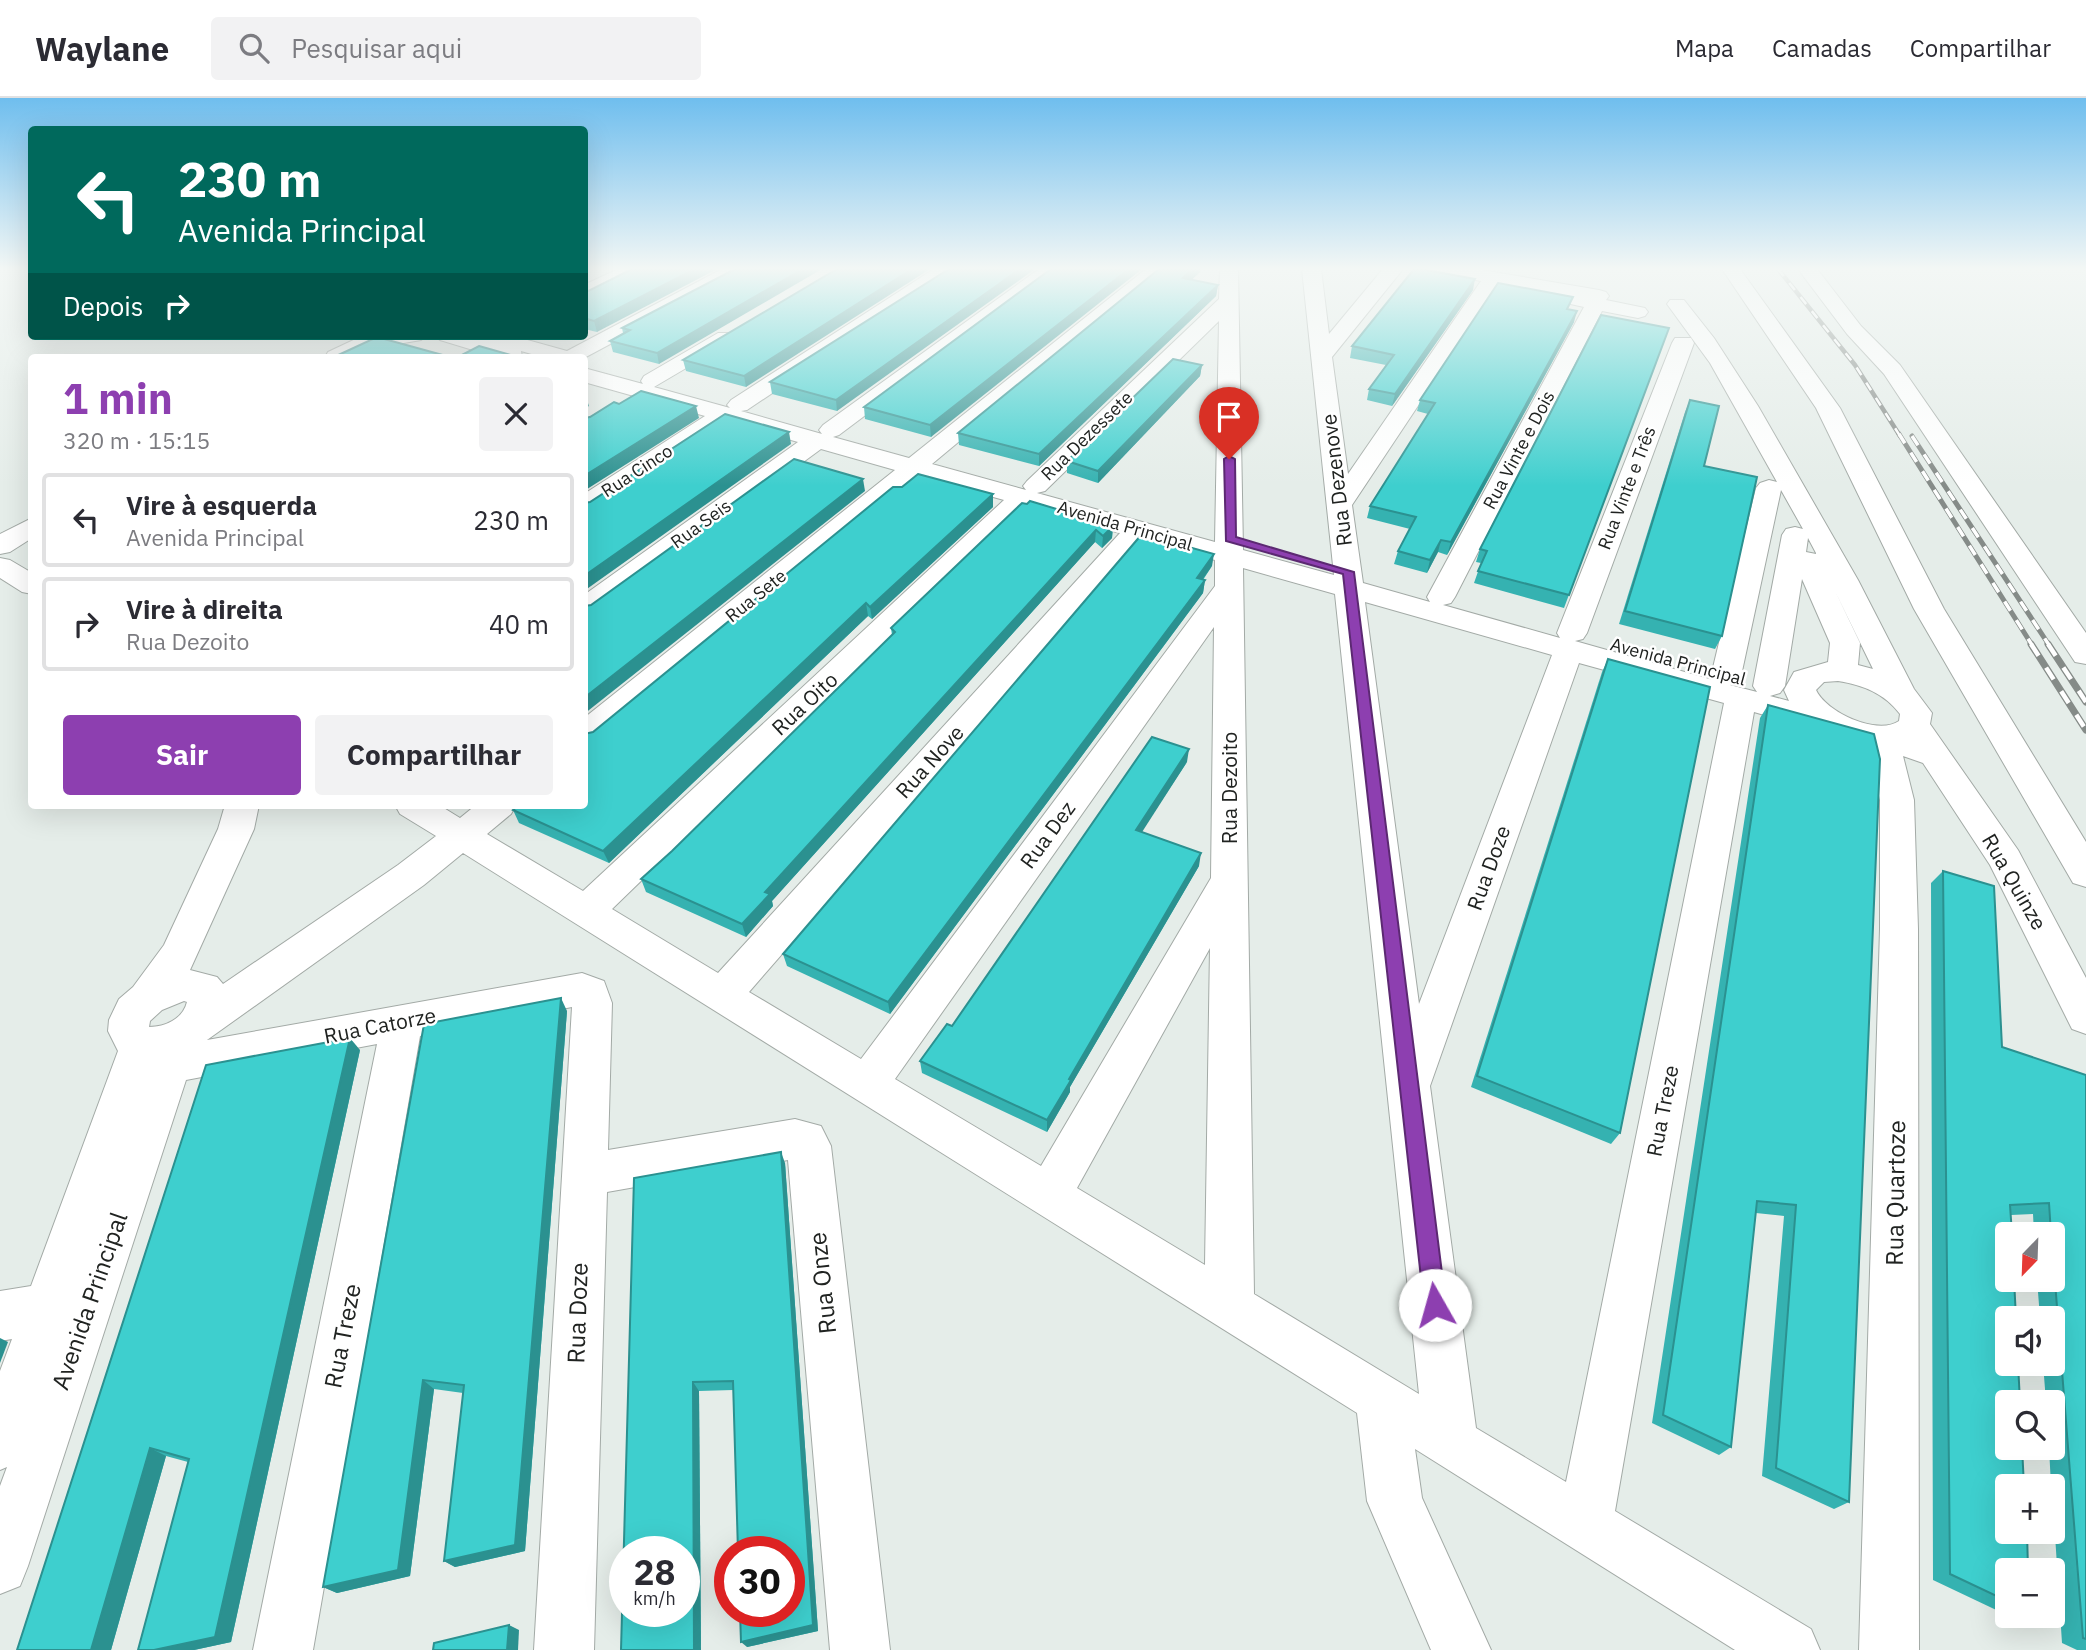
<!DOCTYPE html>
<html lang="pt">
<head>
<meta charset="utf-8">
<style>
	:root { --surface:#fff; --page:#f2f2f3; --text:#2b2b33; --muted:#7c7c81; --line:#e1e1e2; --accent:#8d3fb0 }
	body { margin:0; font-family:"IBM Plex Sans",sans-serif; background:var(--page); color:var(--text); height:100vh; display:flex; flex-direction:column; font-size:26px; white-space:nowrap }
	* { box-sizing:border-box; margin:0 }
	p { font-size:23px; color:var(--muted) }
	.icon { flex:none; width:38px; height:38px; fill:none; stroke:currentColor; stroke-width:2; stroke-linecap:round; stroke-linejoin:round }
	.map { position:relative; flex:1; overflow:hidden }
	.panel { position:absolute; left:28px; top:256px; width:560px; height:455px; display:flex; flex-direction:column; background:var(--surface); border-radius:7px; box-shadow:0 7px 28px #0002 }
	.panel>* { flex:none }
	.banner { position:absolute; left:28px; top:28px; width:560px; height:214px; border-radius:7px; box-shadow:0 7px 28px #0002; background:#00695c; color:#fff; overflow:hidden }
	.needle { width:46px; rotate:203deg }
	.tools { position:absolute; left:1995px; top:1124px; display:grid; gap:14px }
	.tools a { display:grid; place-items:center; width:70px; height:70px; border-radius:7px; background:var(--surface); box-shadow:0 7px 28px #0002; font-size:35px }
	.speed { position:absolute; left:609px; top:1438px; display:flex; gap:14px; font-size:35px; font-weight:700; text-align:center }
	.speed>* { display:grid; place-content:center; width:91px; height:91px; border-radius:50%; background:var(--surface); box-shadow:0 7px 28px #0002; line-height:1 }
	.speed small { font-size:18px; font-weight:400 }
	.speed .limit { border:10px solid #d22; background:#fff; color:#111 }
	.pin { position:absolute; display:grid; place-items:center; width:60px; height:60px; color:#fff; margin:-72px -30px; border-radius:50% 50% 50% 0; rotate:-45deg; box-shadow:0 0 7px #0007 }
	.pin .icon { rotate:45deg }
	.me { position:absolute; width:77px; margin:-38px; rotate:353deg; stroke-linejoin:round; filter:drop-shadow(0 0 5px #0008) }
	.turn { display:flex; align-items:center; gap:24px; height:147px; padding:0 35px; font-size:32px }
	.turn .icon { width:91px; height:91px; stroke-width:2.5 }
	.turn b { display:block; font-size:49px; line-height:60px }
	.then { display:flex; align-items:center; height:66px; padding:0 35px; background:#0003; gap:14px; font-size:26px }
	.round { display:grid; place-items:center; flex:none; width:74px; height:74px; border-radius:7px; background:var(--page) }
	.head { display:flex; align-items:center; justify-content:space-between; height:119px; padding:0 35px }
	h1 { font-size:42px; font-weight:700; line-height:52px; color:var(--accent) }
	.button { display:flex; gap:14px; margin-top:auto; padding:14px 35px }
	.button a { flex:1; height:80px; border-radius:7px; background:var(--accent); color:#fff; font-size:28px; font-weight:700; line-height:80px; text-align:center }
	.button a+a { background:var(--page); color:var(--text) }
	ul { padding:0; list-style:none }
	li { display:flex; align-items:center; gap:21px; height:94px; margin:0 14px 10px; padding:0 21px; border:4px solid var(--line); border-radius:7px }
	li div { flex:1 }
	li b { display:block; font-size:26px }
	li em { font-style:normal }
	header { display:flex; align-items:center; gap:42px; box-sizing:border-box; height:98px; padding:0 35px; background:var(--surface); border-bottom:2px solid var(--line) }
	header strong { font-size:33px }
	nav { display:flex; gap:38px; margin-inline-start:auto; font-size:24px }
	.search { width:490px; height:63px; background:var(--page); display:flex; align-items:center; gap:18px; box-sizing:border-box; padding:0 24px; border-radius:7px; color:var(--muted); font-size:26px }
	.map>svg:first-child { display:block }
</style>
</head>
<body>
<header>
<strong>Waylane</strong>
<div class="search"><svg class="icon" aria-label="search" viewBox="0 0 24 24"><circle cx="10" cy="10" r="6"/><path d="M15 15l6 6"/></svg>Pesquisar aqui</div>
<nav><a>Mapa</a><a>Camadas</a><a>Compartilhar</a></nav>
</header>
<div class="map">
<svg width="2086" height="1552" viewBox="0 0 2086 1552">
	<rect width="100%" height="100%" fill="#e5ede9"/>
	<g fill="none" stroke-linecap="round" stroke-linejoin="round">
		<defs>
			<g id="minor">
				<polygon points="618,171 643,171 640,175 584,201 584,187"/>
				<polygon points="722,171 746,171 743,175 584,260 542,259 521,253 522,259 496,259 440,242 436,238 470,238 481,241 478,238 513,238 567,253"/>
				<path d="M934,171h23l-210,141 -6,1 81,23 -3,-4 4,-5 216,-156h21l-221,166 -6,2 76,21 237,-189h20l-234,195 94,26 -3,-4 4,-5 192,-182 1,-30h18l5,281 91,25 -32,-306h19l8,65 54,-65h20l-71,88 16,117 133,-193 -43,-8 -2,-4h40l123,21 7,2 3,4 -3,4 39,8 3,4 -3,4 -7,2 -36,-7 -147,286 -4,6 -8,2 117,33 -3,-5 115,-290 3,-5h16l3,5 -107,290 -4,6 -8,2 138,39 -2,-4 45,-188 4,-5 9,-3 8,2 -67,-119 -43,-59 3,-4h14l30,38 44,68 100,174 56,109 18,24 -2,11 88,126 68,128v56l-14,-5 -82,-164 -67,-102 -20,-7 11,44 4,129 1,721h-60l21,-721v-129l-13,-55 -113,-33 -139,799 196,118 9,21h-85l-320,-201 7,49 69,152h-60l-64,-149 -10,-88 -894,-560 -39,32 -217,155 375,-67 22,8 8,22 -4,147 187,-31 26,7 10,20 59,504h-60l-42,-490 -181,32 -13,458h-60l38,-643 -152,29 -107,614h-60l124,-606 -191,36 -158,486 -8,20 -20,8v-108l7,-19 -7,3v-99l12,-32 -12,2v-50l31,-5 87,-235 -10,-20 1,-11 10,-21 14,-12 31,-42 54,-116 7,-24h34l-5,24 -64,141 27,7 6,7 175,-119 38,-29 -36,-22 -5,-9h44l21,13 16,-13h40l-5,9 -24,20 96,57 421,-391 -86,-24 -322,267 -12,3v-28l311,-248 -74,-21 -227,166 -10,3v-23l214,-153 -71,-20 -134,90 -9,2v-20l121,-78 -121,-34v-14l59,16 -2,-3 3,-5 74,-43h14l4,4 -4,4 -78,46 76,21 -3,-3 4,-5zM1499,186l66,12 -2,3 3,4 18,4 -157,290 3,5 -67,-19 -11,-78zM1219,223l-4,221 -178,-49 8,-2zM1781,392l22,39 -8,-2 -9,2 -4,6 -29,151 4,6 -27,-7 7,-2 4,-7zM1027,409l93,26 -402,440 -106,-64zM1808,440l8,15v1l-10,-2zM1143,442l72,20v26l-354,473 -112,-67zM1243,470l92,26 84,800 -165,-100zM1802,481l28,64 -2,19 -34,10 -10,18 5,11 -19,-5 10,-3 5,-7zM1835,493l38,78 -15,-4 2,-22zM1365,504l187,53 -133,349zM1214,529l-3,251 -170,288 -146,-87zM1579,565l145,40 -158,779 -90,-54 -46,-342zM1838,583c25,4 46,12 62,33l-1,7c-22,15 -73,-9 -83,-31l8,-8zM1210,850l-5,317 -128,-77zM184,903l3,1c-4,17 -22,25 -38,25l1,-6 12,-11z"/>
				<polygon points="1722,171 1740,171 1840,310 1944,511 2086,744 2086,789 2073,785 1914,511 1816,310"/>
				<polygon points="1798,171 1817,171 1861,228 1900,267 2086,535 2086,566 2075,564 1884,276 1847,236"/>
				<polygon points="362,238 425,238 421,242 392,247 380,245 353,259 325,259 328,254"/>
				<polygon points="32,420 32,440 10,454 0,456 0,436"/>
				<polygon points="0,460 10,462 32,475 32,496 22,494 0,480"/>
			</g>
		</defs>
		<use href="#minor" stroke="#a3aaa6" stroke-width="2"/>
		<use href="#minor" fill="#fff" fill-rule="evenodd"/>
		<defs>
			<polyline id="rail-far2" points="1778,171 1855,267 1900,338"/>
			<g id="rail-far1">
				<polyline points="1899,336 2032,547"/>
				<polyline points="1912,338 2049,547"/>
			</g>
			<g id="rail">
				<polyline points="2031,546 2086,632"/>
				<polyline points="2048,546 2086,604"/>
			</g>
		</defs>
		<use href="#rail-far2" stroke="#858b88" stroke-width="4.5"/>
		<use href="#rail-far1" stroke="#858b88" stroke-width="5"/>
		<use href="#rail" stroke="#858b88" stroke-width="7"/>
		<use href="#rail-far2" stroke="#fff" stroke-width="2.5" stroke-dasharray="9" stroke-linecap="butt"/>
		<use href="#rail-far1" stroke="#fff" stroke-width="3.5" stroke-dasharray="11" stroke-linecap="butt"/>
		<use href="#rail" stroke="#fff" stroke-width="4.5" stroke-dasharray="14" stroke-linecap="butt"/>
	</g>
	<g fill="#35b2b1">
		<polygon points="632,171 597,234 584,231 584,195"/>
		<polygon points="735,171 659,266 613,254 610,243 623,235 622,230"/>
		<polygon points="837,171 746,289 686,273 683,262"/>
		<polygon points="949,171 837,313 772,296 770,284"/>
		<polygon points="1051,171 931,339 865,321 864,309"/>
		<polygon points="1200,174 1191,182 1218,187 1216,198 1039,368 959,347 958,335"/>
		<polygon points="1473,192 1392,308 1367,302 1369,291 1386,267 1350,260 1352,248"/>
		<polygon points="1569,211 1574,224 1447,457 1438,454 1427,475 1394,466 1398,453 1410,431 1367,420 1370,408 1428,316 1417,313 1420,302"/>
		<polygon points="1669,230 1564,510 1474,485 1481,465 1476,464 1480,451"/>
		<polygon points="1202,267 1200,278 1098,385 1067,375 1067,363"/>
		<polygon points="1690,302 1704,368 1722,538 1715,551 1619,526 1685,314"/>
		<polygon points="993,396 993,409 872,521 868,518 609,765 519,725 513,712 584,707 593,634"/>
		<polygon points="1022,405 1113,428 1112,440 1102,450 1095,444 772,803 773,808 746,839 646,794 641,781 672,753 892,537 891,530"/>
		<polygon points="1212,468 1203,482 1205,482 1203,495 890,916 787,868 783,856"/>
		<polygon points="1608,561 1620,1035 1611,1046 1471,989 1602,574"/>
		<polygon points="1768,607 1849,1404 1834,1411 1762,1378 1784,1118 1756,1115 1731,1349 1719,1357 1652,1325 1760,620"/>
		<polygon points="1187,664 1141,734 1199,768 1070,989 1070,994 1047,1034 922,975 920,963"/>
		<polygon points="1943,773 2002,949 2086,977 2086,1552 2077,1552 2062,1545 2053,1406 2053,1388 2051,1388 2049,1349 2053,1349 2053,1304 2046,1304 2043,1265 2053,1265 2053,1220 2040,1220 2037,1181 2053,1181 2053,1136 2034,1136 2033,1116 2011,1117 2007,1517 2019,1517 2011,1519 1933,1482 1931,785"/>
		<polygon points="567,913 525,1453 455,1469 444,1463 463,1295 434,1291 410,1478 337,1495 323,1489"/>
		<polygon points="360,952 231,1544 194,1552 138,1552 188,1364 166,1358 111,1552 17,1552"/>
		<polygon points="785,1065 818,1533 747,1549 733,1292 699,1293 701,1552 634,1080"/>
	</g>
	<g fill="#2b9190">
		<polygon points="695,171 717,171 597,234 594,223"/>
		<polygon points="803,171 822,171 659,266 657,255"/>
		<polygon points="912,171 930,171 746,289 744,278"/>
		<polygon points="1020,171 1035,171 837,313 836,302"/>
		<polygon points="1129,171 1142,171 931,339 930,327"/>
		<polygon points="1193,171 1201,171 1200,174 1182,191 1183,180"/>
		<polygon points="1475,181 1473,192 1392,308 1395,296"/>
		<polygon points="1218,187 1216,198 1039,368 1039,356"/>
		<polygon points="1577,213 1574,224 1447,457 1451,444"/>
		<polygon points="1202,267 1200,278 1098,385 1098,373"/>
		<polygon points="585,296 589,308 584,311 584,297"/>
		<polygon points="696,308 699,320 584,393 584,378"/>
		<polygon points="789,334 791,346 584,493 584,478"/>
		<polygon points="863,381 865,393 584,616 584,600"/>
		<polygon points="993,396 993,409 872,521 870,509"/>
		<polygon points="1113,428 1112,440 1102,450 1103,438"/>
		<polygon points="1096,432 1095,444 772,803 773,808 746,839 742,826 765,794"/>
		<polygon points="1441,442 1438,454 1427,475 1430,462"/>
		<polygon points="1214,456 1212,468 1195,492 1197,480"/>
		<polygon points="1205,482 1203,495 890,916 888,904"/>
		<polygon points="866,505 868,518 609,765 603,753"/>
		<polygon points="1189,651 1187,664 1135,745 1136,732"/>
		<polygon points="1201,755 1199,768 1070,989 1070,994 1047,1034 1047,1022 1069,981"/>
		<polygon points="561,900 567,913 525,1453 455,1469 444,1463"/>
		<polygon points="350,940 360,952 231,1544 194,1552 154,1552"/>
		<polygon points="781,1054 785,1065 818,1533 747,1549 741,1544"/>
		<polygon points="0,1240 8,1244 0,1265"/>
		<polygon points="423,1282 434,1291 410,1478 337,1495 323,1489"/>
		<polygon points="693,1284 699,1293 701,1552 694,1552"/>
		<polygon points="150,1350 166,1358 111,1552 91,1552"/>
		<polygon points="509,1527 519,1532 518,1552 507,1552"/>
	</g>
	<g fill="#3ecfce" stroke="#2b9190" stroke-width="2" fill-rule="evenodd">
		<polygon points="632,171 695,171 594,223 584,220 584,195"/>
		<polygon points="735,171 803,171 657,255 610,243 630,232 622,230"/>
		<polygon points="837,171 912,171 744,278 683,262"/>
		<polygon points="949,171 1020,171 836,302 770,284"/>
		<polygon points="1051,171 1129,171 930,327 864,309"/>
		<polygon points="1159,171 1193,171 1183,180 1218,187 1039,356 958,335"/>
		<polygon points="1414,171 1421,171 1475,181 1395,296 1369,291 1394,257 1352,248"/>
		<polygon points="1498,185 1573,199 1567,211 1577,213 1451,444 1441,442 1430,462 1398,453 1416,419 1370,408 1435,305 1420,302"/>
		<polygon points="1601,217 1669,230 1569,497 1478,473 1487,453 1480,451"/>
		<polygon points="377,239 450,259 334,259"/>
		<polygon points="479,248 518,259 458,259"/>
		<polygon points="1173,261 1202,267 1098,373 1067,363"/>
		<polygon points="641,293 696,308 584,378 584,320 590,319 614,304 619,306"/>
		<polygon points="1690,302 1719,308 1704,368 1757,379 1722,538 1625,513"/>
		<polygon points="725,316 789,334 584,478 584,405 590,404"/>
		<polygon points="794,361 863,381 584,600 584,508 591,507"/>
		<polygon points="918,376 993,396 870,509 866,505 603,753 513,712 519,707 584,707 584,636 593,634 893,389 902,389"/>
		<polygon points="1030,403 1113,428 1103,438 1096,432 765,794 770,796 742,826 641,781 672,753 895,534 891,530 1022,405 1027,406"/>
		<polygon points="1142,436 1214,456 1197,480 1205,482 888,904 783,856"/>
		<polygon points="1608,561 1710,589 1620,1035 1477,978"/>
		<polygon points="1768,607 1874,636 1880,661 1849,1404 1776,1370 1796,1107 1757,1103 1731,1349 1663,1317"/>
		<polygon points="1152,639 1189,651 1136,732 1201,755 1069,981 1071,982 1047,1022 920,963 947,926 952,928"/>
		<polygon points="1943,773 1994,788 2002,949 2086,977 2086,1541 2083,1540 2053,1158 2053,1136 2051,1136 2049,1105 2010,1107 2012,1136 2007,1136 2007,1181 2014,1181 2016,1220 2007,1220 2007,1265 2018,1265 2020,1304 2007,1304 2007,1349 2022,1349 2024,1388 2007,1388 2007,1433 2027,1433 2028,1472 2007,1472 2007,1503 1950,1476"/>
		<polygon points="561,900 515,1447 444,1463 464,1287 423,1282 398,1472 323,1489 424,926"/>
		<polygon points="350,940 215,1539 154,1552 138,1552 189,1361 150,1350 91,1552 17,1552 206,967"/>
		<path d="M781,1054l32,473 -72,17 -1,-30h49v-60h-51l-5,-171 -40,1 1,268h-73l13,-472zM625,1454h59v60h-59z"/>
		<polygon points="509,1527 507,1552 433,1552 434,1545"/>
	</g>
	<linearGradient id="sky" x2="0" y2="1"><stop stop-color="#6fbeee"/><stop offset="0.44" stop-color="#f3f7f5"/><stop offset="1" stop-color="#f3f7f5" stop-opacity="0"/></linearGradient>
	<rect width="2086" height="388" fill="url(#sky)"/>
	<polygon fill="#8d3fb0" stroke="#5c2972" stroke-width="2" points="1229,358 1235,361 1236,439 1354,474 1446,1207 1443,1215 1435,1218 1427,1215 1424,1207 1343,476 1226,443 1224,361"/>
	<g text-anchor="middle" stroke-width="5" stroke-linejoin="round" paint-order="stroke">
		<g font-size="18" fill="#202321" stroke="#fff">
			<text transform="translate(1087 338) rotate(-44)" y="6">Rua Dezessete</text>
			<text transform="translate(1519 352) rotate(-62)" y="6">Rua Vinte e Dois</text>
			<text transform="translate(637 373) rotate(-33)" y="6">Rua Cinco</text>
			<text transform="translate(1627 390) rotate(-69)" y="6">Rua Vinte e Três</text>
			<text transform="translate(701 426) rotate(-36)" y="6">Rua Seis</text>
			<text transform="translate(1125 428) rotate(16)" y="6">Avenida Principal</text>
			<text transform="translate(756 498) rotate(-39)" y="6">Rua Sete</text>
			<text transform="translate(1678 564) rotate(15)" y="6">Avenida Principal</text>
		</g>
		<g font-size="21" fill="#202321" stroke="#fff">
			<text transform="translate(1337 382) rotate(-97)" y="7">Rua Dezenove</text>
			<text transform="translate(805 606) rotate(-43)" y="7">Rua Oito</text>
			<text transform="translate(930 664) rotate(-48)" y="7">Rua Nove</text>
			<text transform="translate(1230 690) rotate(-90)" y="7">Rua Dezoito</text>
			<text transform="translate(1048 737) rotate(-54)" y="7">Rua Dez</text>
			<text transform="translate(1489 770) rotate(-70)" y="7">Rua Doze</text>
			<text transform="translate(2014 784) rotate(60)" y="7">Rua Quinze</text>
			<text transform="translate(380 928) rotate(-11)" y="7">Rua Catorze</text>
			<text transform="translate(1663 1013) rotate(-79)" y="7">Rua Treze</text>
		</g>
		<g font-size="24" fill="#202321" stroke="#fff">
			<text transform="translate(1896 1095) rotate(-89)" y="8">Rua Quartoze</text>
			<text transform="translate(823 1185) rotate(-96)" y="8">Rua Onze</text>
			<text transform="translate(90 1203) rotate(-71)" y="8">Avenida Principal</text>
			<text transform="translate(578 1215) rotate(-88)" y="8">Rua Doze</text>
			<text transform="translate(343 1238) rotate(-79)" y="8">Rua Treze</text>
		</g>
	</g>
</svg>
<div class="tools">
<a><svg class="needle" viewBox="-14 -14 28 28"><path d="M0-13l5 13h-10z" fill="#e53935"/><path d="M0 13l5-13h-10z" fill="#7c7c81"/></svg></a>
<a><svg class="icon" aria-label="sound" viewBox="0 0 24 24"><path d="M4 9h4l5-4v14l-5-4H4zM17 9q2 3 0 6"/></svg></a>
<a><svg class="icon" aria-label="search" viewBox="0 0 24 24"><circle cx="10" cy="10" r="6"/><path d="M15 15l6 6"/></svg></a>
<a>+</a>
<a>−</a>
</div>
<div class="speed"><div>28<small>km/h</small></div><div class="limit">30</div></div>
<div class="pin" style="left:1229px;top:361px;background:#d93025"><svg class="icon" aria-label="arrive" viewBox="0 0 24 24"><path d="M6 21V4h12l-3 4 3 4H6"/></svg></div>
<svg class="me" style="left:1435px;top:1207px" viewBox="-20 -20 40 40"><circle r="19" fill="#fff"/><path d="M0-13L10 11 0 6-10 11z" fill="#8d3fb0"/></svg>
<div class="banner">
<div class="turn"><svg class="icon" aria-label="left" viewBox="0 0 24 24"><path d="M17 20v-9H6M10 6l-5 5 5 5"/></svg><div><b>230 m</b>Avenida Principal</div></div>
<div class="then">Depois<svg class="icon" aria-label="right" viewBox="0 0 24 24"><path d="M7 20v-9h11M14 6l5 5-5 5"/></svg></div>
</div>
<section class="panel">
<div class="head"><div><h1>1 min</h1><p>320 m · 15:15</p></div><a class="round"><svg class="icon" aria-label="close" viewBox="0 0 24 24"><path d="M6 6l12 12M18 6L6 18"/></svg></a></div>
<ul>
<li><svg class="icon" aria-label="left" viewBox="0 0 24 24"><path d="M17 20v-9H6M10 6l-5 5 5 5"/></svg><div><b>Vire à esquerda</b><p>Avenida Principal</p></div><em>230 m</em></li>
<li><svg class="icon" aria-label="right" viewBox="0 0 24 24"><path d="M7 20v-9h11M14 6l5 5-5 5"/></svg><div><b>Vire à direita</b><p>Rua Dezoito</p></div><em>40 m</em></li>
</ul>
<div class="button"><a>Sair</a><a>Compartilhar</a></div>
</section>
</div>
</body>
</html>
